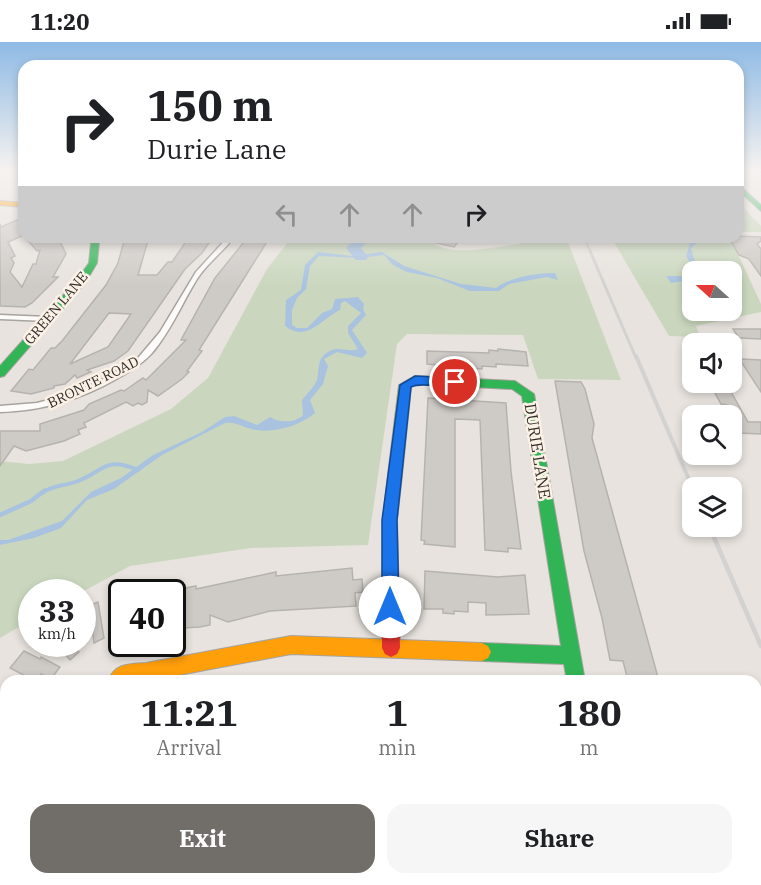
<!DOCTYPE html>
<html lang="en">
<head>
<meta charset="utf-8">
<style>
	:root { --surface:#fff; --page:#f6f6f6; --text:#202124; --muted:#757577; --accent:#716d69 }
	body { margin:0; font-family:"IBM Plex Serif",serif; background:var(--page); color:var(--text); height:100vh; display:flex; flex-direction:column; font-size:22px; white-space:nowrap }
	* { box-sizing:border-box; margin:0 }
	p { font-size:20px; color:var(--muted) }
	.icon { flex:none; width:33px; height:33px; fill:none; stroke:currentColor; stroke-width:2; stroke-linecap:round; stroke-linejoin:round }
	.map { position:relative; flex:1; overflow:hidden }
	.sheet { position:absolute; left:0px; top:633px; width:762px; height:210px; display:flex; flex-direction:column; background:var(--surface); border-radius:18px 18px 0 0; box-shadow:0 3px 9px #0003 }
	.sheet>* { flex:none }
	.hud { position:absolute; left:18px; top:18px; width:726px; height:183px; border-radius:18px; box-shadow:0 3px 9px #0003; background:#fff; color:var(--text); overflow:hidden }
	.needle { width:39px; rotate:291deg }
	.controls { position:absolute; left:682px; top:219px; display:grid; gap:12px }
	.controls a { display:grid; place-items:center; width:60px; height:60px; border-radius:12px; background:var(--surface); box-shadow:0 3px 9px #0003; font-size:30px }
	.speed { position:absolute; left:18px; top:537px; display:flex; gap:12px; font-size:30px; font-weight:700; text-align:center }
	.speed>* { display:grid; place-content:center; width:78px; height:78px; border-radius:50%; background:var(--surface); box-shadow:0 3px 9px #0003; line-height:1 }
	.speed small { font-size:15px; font-weight:400 }
	.speed .limit { border:3px solid #111; border-radius:9px; background:#fff; color:#111 }
	.pin { position:absolute; display:grid; place-items:center; width:51px; height:51px; color:#fff; margin:-26px; border:3px solid #fff; border-radius:50%; box-shadow:0 2px 6px #0007 }
	.me { position:absolute; width:66px; margin:-33px; rotate:0deg; stroke-linejoin:round; filter:drop-shadow(0 0 4px #0008) }
	.turn { display:flex; align-items:center; gap:21px; height:126px; padding:0 30px; font-size:27px }
	.turn .icon { width:78px; height:78px; stroke-width:2.5 }
	.turn b { display:block; font-size:42px; line-height:51px }
	.lanes { display:flex; align-items:center; height:57px; padding:0 30px; background:#0003; justify-content:center; gap:30px; direction:ltr }
	.lanes .off { opacity:.35 }
	.eta { display:flex; justify-content:space-evenly; align-items:center; height:102px; text-align:center }
	.eta b { font-size:36px; font-weight:700; line-height:42px }
	.primary-button { display:flex; gap:12px; margin-top:auto; padding:12px 30px }
	.primary-button a { flex:1; height:69px; border-radius:18px; background:var(--accent); color:#fff; font-size:24px; font-weight:700; line-height:69px; text-align:center }
	.primary-button a+a { background:var(--page); color:var(--text) }
	.status { display:flex; justify-content:space-between; align-items:center; height:42px; padding:0 30px; background:var(--surface); direction:ltr }
	.status svg { height:16px; fill:currentColor }
	.map>svg:first-child { display:block }
</style>
</head>
<body>
<div class="status"><b>11:20</b><svg viewBox="0 0 49 12"><path d="M0 12V9h3v3zM5 12V6h3v6zM10 12V3h3v9zM15 12V0h3v12zM26 1h20v11H26zM47 4h2v5h-2z"/></svg></div>
<div class="map">
<svg width="761" height="843" viewBox="0 0 761 843">
	<rect width="100%" height="100%" fill="#e8e3de"/>
	<g fill="#cad7be" fill-rule="evenodd">
		<polygon points="738,160 761,184 761,190 738,190"/>
		<path d="M292,195h133c22,23 65,10 95,7l1,-7h45l55,143 -83,-1 -15,-44 -116,-1 -10,10 -29,201 -117,3 -121,18 -48,26h-50l-1,28 -31,18v-177l29,3 34,-3 108,-52 37,-31 59,-109z"/>
		<path d="M611,195h119l31,67v8l-65,14 4,11 -31,-1zM693,230h39v38h-39z"/>
	</g>
	<g fill="#a8c2e0">
		<polygon points="692,195 698,195 700,198 691,206 697,226 692,228 690,238 671,241 666,234 683,234 691,222 686,214"/>
		<path d="M318,210l34,4 30,-4 22,14 57,18 35,4c15,-11 40,-15 59,-15l3,7 -11,-3 -38,7 -10,7h-29l-33,-13 -30,-6 -14,-7 -9,-10 -24,3 -41,-2 -9,10 -4,23 -9,9 -5,12v15l5,3h10l15,-15 10,-4 3,-10 23,-2 6,7 -1,5 3,6 -14,15 15,23 -5,5 -25,-6 -13,7 4,7 -5,18 -13,16 5,13c-14,12 -39,20 -58,17 -12,-1 -20,-9 -32,-7l-63,32 -48,34 -27,11 -26,28 -27,10 -34,7v-5h8l54,-19 29,-29 30,-14 32,-23 49,-23 23,-15 9,-1 23,9 13,-8c9,6 26,6 33,-2l-1,-15c5,-6 12,-13 15,-20 3,-12 -1,-22 13,-29 9,-5 18,2 28,-2l-10,-16v-7l13,-13 -16,-12 -4,2 -1,7c-19,9 -33,33 -55,16l1,-26 15,-10 4,-25z"/>
	</g>
	<g fill="none" stroke-linecap="round" stroke-linejoin="round">
		<polyline stroke="#a8c2e0" stroke-width="2" points="754,129 761,130"/>
		<path stroke="#a8c2e0" stroke-width="4" d="M42,451c10,-8 24,-7 36,-12 26,-10 27,-25 60,-11"/>
		<polyline stroke="#a8c2e0" stroke-width="4.5" points="0,473 31,459 44,449"/>
		<polygon fill="#a8c2e0" fill-rule="evenodd" points="352,195 364,195 367,200 361,206 368,215 366,218 356,218 346,206 353,199"/>
	</g>
	<g fill="#cecac6" stroke="#b6b3af" stroke-width="1.5" fill-rule="evenodd">
		<polygon points="17,178 24,180 24,193 8,200 15,214 11,216 14,221 10,230 22,245 33,222 36,222 40,208 37,209 25,195 58,195 66,212 53,235 58,235 32,261 25,265 0,264 0,182 1,185"/>
		<polygon points="738,194 761,195 761,199 757,202 761,207 761,234 749,217 739,213 731,199"/>
		<path d="M121,195h28l-11,38h19l11,-13h4l17,-25h24l-11,16 -17,16 -57,82 -14,10 -27,9 4,2 -14,6 -2,-3 -10,9 -11,2v2l-23,6 -20,-3 18,-22 4,1 18,-22h4l7,-7 44,-56 12,-22 6,-22zM109,271l22,1 -23,33 -38,17z"/>
		<polygon points="248,195 270,195 199,308 202,309 187,329 189,330 182,337 158,354 148,348 147,360 142,363 138,361 133,364 126,360 84,381 86,385 78,388 80,392 64,399 26,409 14,404 0,424 0,389 40,389 40,382 84,368 89,362 121,348 124,349 143,336 146,338 186,298 181,298 215,236"/>
		<polygon points="427,195 462,195 454,205 427,199"/>
		<polygon points="733,287 761,287 761,297 739,296"/>
		<polygon points="498,307 526,310 528,324 496,322 496,325 482,324 482,327 427,322 427,309 489,311 489,308 498,309"/>
		<polygon points="742,317 761,318 761,350 740,318"/>
		<polygon points="555,339 581,340 585,347 594,382 592,396 659,639 628,639 623,619 610,618 602,576 584,509"/>
		<polygon points="709,340 726,341 748,380 761,380 761,392 738,391 727,363 721,362"/>
		<polygon points="428,356 506,361 511,430 521,507 508,506 508,510 485,508 480,378 455,377 455,505 424,502 425,499 421,498"/>
		<polygon points="352,526 353,538 362,537 363,550 355,551 356,564 270,569 228,580 210,573 210,583 200,585 184,586 185,576 172,578 172,551 180,550 180,547 196,544 196,547 276,530 276,534"/>
		<polygon points="425,529 498,535 525,533 529,572 486,573 486,561 468,560 468,570 454,569 454,572 443,571 443,567 424,567"/>
		<polygon points="98,560 104,596 94,601 92,584 82,592 82,566"/>
		<polygon points="56,602 71,602 79,610 70,618"/>
		<polygon points="24,609 40,617 41,615 60,625 51,637 41,632 35,639 10,626"/>
	</g>
	<g fill="none" stroke-linecap="round" stroke-linejoin="round">
		<defs>
			<g id="street">
				<path d="M228,195h6c-11,15 -27,26 -37,42 -15,24 -26,52 -45,74 -10,11 -22,18 -34,25 -36,21 -76,33 -118,34v-6l37,-3 34,-9 35,-16 32,-20 22,-26 36,-60z"/>
				<polygon points="0,273 48,275 51,277 48,279 0,277"/>
				<polygon points="141,837 157,837 159,843 143,843"/>
				<polygon points="592,837 608,837 607,843 591,843"/>
			</g>
			<g id="fast">
				<polygon points="738,142 761,163 761,169 738,148"/>
				<polygon points="87,195 95,195 99,201 97,221 85,241 4,334 0,335 0,324 76,239 89,221 91,201"/>
				<polygon points="415,334 515,339 534,352 585,639 567,639 564,622 482,619 476,616 473,610 476,604 482,601 561,604 522,354 512,347 417,342 411,345 402,433 400,437 390,437 388,433 399,343"/>
			</g>
			<g id="slow">
				<polygon points="0,159 24,161 24,165 0,163"/>
				<path d="M291,594l191,7 6,3 3,6 -3,6 -6,3 -191,-7 -144,27h-39c7,-18 21,-17 38,-18z"/>
			</g>
			<polygon id="jam" points="395,428 400,429 402,433 397,478 400,606 397,612 391,615 385,612 382,606 383,478 388,433 390,429"/>
		</defs>
		<use href="#street" stroke="#a7a39f" stroke-width="3"/>
		<use href="#fast" stroke="#a7a39f" stroke-width="2"/>
		<use href="#slow" stroke="#a7a39f" stroke-width="2"/>
		<use href="#jam" stroke="#a7a39f" stroke-width="2"/>
		<use href="#street" fill="#fcfbfa" fill-rule="evenodd"/>
		<use href="#fast" fill="#30b455" fill-rule="evenodd"/>
		<use href="#slow" fill="#ff9f0a" fill-rule="evenodd"/>
		<use href="#jam" fill="#e5322d" fill-rule="evenodd"/>
		<polyline stroke="#d3d2d0" stroke-width="2" points="584,195 591,211"/>
		<polyline stroke="#d3d2d0" stroke-width="3" points="590,209 636,316"/>
		<polyline stroke="#d3d2d0" stroke-width="4" points="636,314 693,447"/>
		<polyline stroke="#d3d2d0" stroke-width="4.5" points="709,484 761,604"/>
	</g>
	<linearGradient id="sky" x2="0" y2="1"><stop stop-color="#8ebae5"/><stop offset="0.52" stop-color="#f5f2f0"/><stop offset="1" stop-color="#f5f2f0" stop-opacity="0"/></linearGradient>
	<rect width="761" height="245" fill="url(#sky)"/>
	<path fill="#1a73e8" stroke="#114b97" stroke-width="1.5" d="M415,334l40,2 6,4c-12,11 -35,-2 -50,5l-14,133 2,87 -3,5 -6,3 -6,-3 -2,-5v-87l18,-135z"/>
	<g text-anchor="middle" stroke-width="5" stroke-linejoin="round" paint-order="stroke">
		<g font-size="14" fill="#312e2a" stroke="#fbf1e6">
			<text transform="translate(56 266) rotate(-50)" y="5">GREEN LANE</text>
			<text transform="translate(93 340) rotate(-26)" y="5">BRONTE ROAD</text>
		</g>
		<g font-size="16" fill="#312e2a" stroke="#fbf1e6">
			<text transform="translate(538 409) rotate(81)" y="6">DURIE LANE</text>
		</g>
	</g>
</svg>
<div class="controls">
<a><svg class="needle" viewBox="-14 -14 28 28"><path d="M0-13l5 13h-10z" fill="#e53935"/><path d="M0 13l5-13h-10z" fill="#757577"/></svg></a>
<a><svg class="icon" aria-label="sound" viewBox="0 0 24 24"><path d="M4 9h4l5-4v14l-5-4H4zM17 9q2 3 0 6"/></svg></a>
<a><svg class="icon" aria-label="search" viewBox="0 0 24 24"><circle cx="10" cy="10" r="6"/><path d="M15 15l6 6"/></svg></a>
<a><svg class="icon" aria-label="layers" viewBox="0 0 24 24"><path d="M12 4l9 5-9 5-9-5zM3 14l9 5 9-5"/></svg></a>
</div>
<div class="speed"><div>33<small>km/h</small></div><div class="limit">40</div></div>
<div class="pin" style="left:455px;top:340px;background:#d93025"><svg class="icon" aria-label="arrive" viewBox="0 0 24 24"><path d="M6 21V4h12l-3 4 3 4H6"/></svg></div>
<svg class="me" style="left:390px;top:565px" viewBox="-20 -20 40 40"><circle r="19" fill="#fff"/><path d="M0-13L10 11 0 6-10 11z" fill="#1a73e8"/></svg>
<div class="hud">
<div class="turn"><svg class="icon" aria-label="right" viewBox="0 0 24 24"><path d="M7 20v-9h11M14 6l5 5-5 5"/></svg><div><b>150 m</b>Durie Lane</div></div>
<div class="lanes"><svg class="icon off" aria-label="left" viewBox="0 0 24 24"><path d="M17 20v-9H6M10 6l-5 5 5 5"/></svg><svg class="icon off" aria-label="ahead" viewBox="0 0 24 24"><path d="M12 20V5M6 11l6-6 6 6"/></svg><svg class="icon off" aria-label="ahead" viewBox="0 0 24 24"><path d="M12 20V5M6 11l6-6 6 6"/></svg><svg class="icon" aria-label="right" viewBox="0 0 24 24"><path d="M7 20v-9h11M14 6l5 5-5 5"/></svg></div>
</div>
<section class="sheet">
<div class="eta">
<div><b>11:21</b><p>Arrival</p></div>
<div><b>1</b><p>min</p></div>
<div><b>180</b><p>m</p></div>
</div>
<div class="primary-button"><a>Exit</a><a>Share</a></div>
</section>
</div>
</body>
</html>
